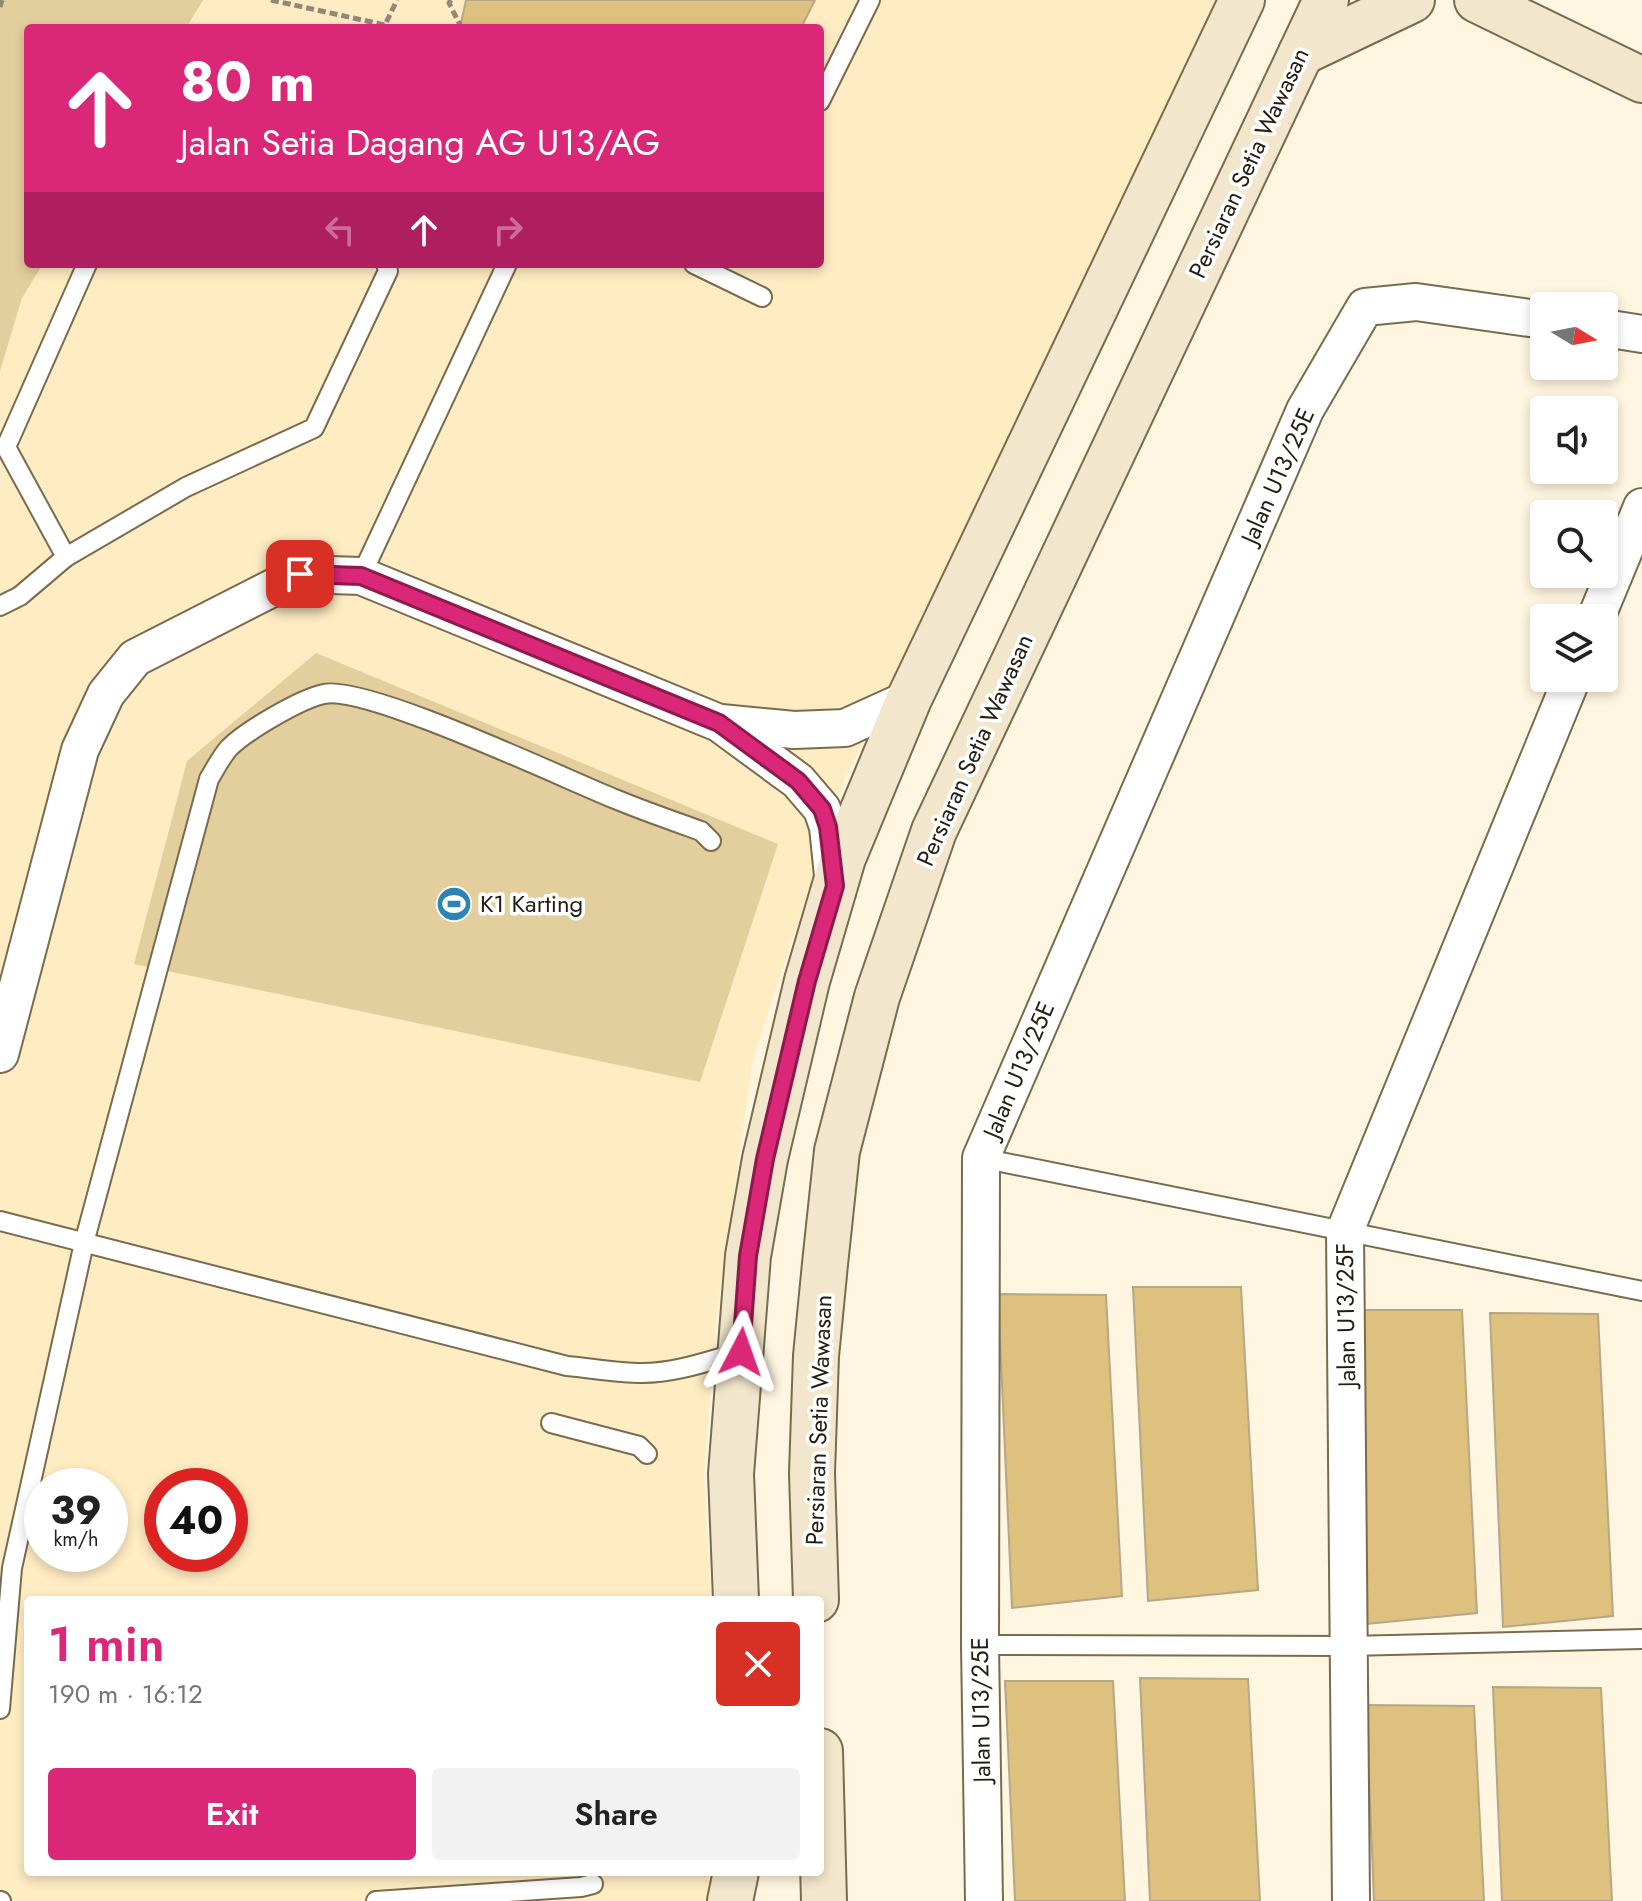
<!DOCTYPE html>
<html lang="en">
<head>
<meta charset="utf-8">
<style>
	:root { --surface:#fff; --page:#f2f2f2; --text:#222; --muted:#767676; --accent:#db2777 }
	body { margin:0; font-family:Jost,sans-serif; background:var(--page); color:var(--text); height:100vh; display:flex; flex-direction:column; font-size:30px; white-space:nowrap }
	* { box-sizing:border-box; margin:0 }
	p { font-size:26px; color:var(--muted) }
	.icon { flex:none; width:44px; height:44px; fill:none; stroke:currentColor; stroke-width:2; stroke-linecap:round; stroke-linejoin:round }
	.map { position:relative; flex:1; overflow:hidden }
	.details { position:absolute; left:24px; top:1596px; width:800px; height:280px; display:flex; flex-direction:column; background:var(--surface); border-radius:8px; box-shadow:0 4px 12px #0003 }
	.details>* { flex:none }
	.top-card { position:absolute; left:24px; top:24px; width:800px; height:244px; border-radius:8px; box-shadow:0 4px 12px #0003; background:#db2777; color:#fff; overflow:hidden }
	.needle { width:52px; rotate:100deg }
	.tools { position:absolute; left:1530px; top:292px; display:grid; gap:16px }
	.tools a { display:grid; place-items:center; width:88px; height:88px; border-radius:8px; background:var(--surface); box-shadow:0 4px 12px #0003; font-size:40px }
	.speed { position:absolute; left:24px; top:1468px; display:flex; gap:16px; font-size:40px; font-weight:700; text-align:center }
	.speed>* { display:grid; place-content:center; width:104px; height:104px; border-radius:50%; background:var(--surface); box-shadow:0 4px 12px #0003; line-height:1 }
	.speed small { font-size:20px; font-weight:400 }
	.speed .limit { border:12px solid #d22; background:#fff; color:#111 }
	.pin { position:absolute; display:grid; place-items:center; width:68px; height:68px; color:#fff; margin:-34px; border-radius:16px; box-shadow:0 4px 12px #0006 }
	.me { position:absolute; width:88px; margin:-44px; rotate:4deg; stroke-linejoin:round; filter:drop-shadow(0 0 6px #0008) }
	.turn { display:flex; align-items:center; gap:28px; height:168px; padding:0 24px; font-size:36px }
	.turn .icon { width:104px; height:104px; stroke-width:2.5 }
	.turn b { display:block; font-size:56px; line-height:68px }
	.lanes { display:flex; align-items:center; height:76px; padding:0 24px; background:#0003; justify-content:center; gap:40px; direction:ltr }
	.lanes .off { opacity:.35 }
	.round { display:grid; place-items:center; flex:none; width:84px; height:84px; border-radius:8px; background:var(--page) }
	.head { display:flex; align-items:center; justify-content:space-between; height:136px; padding:0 24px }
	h1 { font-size:48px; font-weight:600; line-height:60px; color:var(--accent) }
	.primary-button { display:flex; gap:16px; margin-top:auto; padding:16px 24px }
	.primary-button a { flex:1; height:92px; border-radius:8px; background:var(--accent); color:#fff; font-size:32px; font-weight:600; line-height:92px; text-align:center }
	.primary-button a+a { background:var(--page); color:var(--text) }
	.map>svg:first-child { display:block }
</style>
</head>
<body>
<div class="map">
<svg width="1642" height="1901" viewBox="0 0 1642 1901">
	<rect width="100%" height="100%" fill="#fff6e1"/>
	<path fill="#ffecc3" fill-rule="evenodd" d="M0,0h1218l-373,779 -92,280 -36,253 -13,165 7,123h-683v272h689l-6,29h-711zM28,28h792v236h-792zM42,1486h68v68h-68zM162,1486h68v68h-68z"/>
	<g fill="#e3ce9d">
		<polygon points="0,0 203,0 186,28 28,28 28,264 43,264 22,298 0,371"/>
		<polygon points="316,653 778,844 700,1082 134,964 187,761"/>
	</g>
	<g fill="#dec17e" stroke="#b6a787" stroke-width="2">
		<polygon points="466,0 815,0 801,28 460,28"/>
		<polygon points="1133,1287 1241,1287 1258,1590 1148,1601"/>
		<polygon points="998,1294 1106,1295 1122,1596 1012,1608"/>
		<polygon points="1354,1310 1462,1310 1477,1613 1367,1624"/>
		<polygon points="1490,1313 1598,1314 1613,1616 1503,1627"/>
		<polygon points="1140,1678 1248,1679 1260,1901 1150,1901"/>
		<polygon points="1005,1681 1113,1681 1125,1901 1015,1901"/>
		<polygon points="1493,1687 1601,1688 1612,1901 1502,1901"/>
		<polygon points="1366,1705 1474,1706 1484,1901 1374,1901"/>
	</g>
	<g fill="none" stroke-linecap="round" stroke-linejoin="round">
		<defs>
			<g id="lane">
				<polyline points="820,101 870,0"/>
				<polyline points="87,264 6,447 66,557 186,487 314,428 388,271 386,264"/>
				<polyline points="694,264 762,297"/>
				<polyline points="361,576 507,264"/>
				<polyline points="0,606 20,596 66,557"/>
				<polyline points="981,1158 1642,1291"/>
				<path d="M0,1221l567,145c24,2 50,7 75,7 34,0 66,-12 99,-21"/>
				<polyline points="551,1423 639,1446 647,1454"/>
				<polyline points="980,1645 1349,1646 1642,1639"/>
				<path d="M0,1709l12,-141 72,-325 125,-464c6,-10 12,-22 20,-31 17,-17 71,-49 95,-54 41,-10 241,85 291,105 29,12 58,22 86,32l10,10"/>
				<polyline points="0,1901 1,1901"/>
				<polyline points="376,1901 581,1887 593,1884"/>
			</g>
			<g id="street">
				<polyline points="1604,328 1642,334"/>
				<polyline points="1596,618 1642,507"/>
				<polyline points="721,723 794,730 845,728 909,699"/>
				<polyline points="0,1054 80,750 106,694 135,658 300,574 361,576 719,723 798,781 822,809 828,827 834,885"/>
				<polyline points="984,1901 980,1645 981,1158 1305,410 1365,307 1416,302 1544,320"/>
				<polyline points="1351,1901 1345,1231 1572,678"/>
			</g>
			<g id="secondary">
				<polyline points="1477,0 1642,80"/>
				<polyline points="1301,53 1412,0"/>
				<polyline points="736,1600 731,1474 748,1256 765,1159 807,981 843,858 909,699 1242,0"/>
				<polyline points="816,1600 812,1473 816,1356 825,1264 837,1151 877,997 934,831 1326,0"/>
				<polyline points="820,1751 824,1901"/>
				<polyline points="730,1901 736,1872"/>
			</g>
		</defs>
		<use href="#lane" stroke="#796b4d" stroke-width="22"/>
		<use href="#street" stroke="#796b4d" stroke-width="40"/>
		<use href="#secondary" stroke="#796b4d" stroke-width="48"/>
		<g stroke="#908978" stroke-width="5" stroke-dasharray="8 4" stroke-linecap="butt">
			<polyline points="271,0 385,25 397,0"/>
			<polyline points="451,0 449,3 460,25"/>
			<polyline points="0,7 2,0"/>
		</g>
		<use href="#lane" stroke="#fff" stroke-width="18"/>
		<use href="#street" stroke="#fff" stroke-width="36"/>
		<use href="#secondary" stroke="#f2e7cc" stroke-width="44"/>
	</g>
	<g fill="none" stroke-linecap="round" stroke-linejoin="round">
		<defs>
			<polyline id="route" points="300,574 361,576 719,723 798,781 822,809 828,827 835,886 807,981 765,1159 748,1256 741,1352"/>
		</defs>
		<use href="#route" stroke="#8e194d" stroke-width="20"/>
		<use href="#route" stroke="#db2777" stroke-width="14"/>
	</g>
	<defs>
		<symbol id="stadium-disc" viewBox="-11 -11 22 22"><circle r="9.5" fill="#2d84b3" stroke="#fff"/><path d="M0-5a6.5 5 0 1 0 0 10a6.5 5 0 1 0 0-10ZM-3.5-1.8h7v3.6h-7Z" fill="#fff"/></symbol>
	</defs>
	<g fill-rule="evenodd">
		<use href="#stadium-disc" x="434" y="884" width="40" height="40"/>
	</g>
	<g text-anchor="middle" stroke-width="7" stroke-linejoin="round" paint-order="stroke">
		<g font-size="24" fill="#231e11" stroke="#fff">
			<text transform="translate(1249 163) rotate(-65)" y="8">Persiaran Setia Wawasan</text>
			<text transform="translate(1278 476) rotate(-66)" y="8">Jalan U13/25E</text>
			<text transform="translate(975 750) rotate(-66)" y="8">Persiaran Setia Wawasan</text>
			<text transform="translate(1019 1070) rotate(-67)" y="8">Jalan U13/25E</text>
			<text transform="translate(1346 1315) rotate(-91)" y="8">Jalan U13/25F</text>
			<text transform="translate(819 1420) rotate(-88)" y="8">Persiaran Setia Wawasan</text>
			<text transform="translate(981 1710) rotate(-91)" y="8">Jalan U13/25E</text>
		</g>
		<g font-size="24" fill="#231e11" stroke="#fff" text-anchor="start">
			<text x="480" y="912">K1 Karting</text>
		</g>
	</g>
</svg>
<div class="tools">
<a><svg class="needle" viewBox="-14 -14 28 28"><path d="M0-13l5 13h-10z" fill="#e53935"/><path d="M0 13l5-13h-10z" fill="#767676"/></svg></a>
<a><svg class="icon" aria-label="sound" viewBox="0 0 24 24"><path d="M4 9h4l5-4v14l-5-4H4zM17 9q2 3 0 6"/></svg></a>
<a><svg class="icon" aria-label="search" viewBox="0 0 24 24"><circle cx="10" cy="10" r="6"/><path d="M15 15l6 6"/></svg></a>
<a><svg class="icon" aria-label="layers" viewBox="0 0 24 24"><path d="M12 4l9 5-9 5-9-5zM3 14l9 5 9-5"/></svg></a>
</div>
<div class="speed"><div>39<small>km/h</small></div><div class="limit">40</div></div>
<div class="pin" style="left:300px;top:574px;background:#d93025"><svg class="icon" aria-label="arrive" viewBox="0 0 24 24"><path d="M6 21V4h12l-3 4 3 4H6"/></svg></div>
<svg class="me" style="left:741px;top:1352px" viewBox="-20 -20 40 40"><path d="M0-17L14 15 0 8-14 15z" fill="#db2777" stroke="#fff" stroke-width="4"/></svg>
<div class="top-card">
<div class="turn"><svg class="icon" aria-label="ahead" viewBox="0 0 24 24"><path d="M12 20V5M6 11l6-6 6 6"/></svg><div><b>80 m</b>Jalan Setia Dagang AG U13/AG</div></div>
<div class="lanes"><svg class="icon off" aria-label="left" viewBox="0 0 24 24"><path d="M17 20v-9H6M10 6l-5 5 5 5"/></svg><svg class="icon" aria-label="ahead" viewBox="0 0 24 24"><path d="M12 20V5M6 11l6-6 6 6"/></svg><svg class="icon off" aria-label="right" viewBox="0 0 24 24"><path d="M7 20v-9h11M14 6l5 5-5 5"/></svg></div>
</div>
<section class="details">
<div class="head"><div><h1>1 min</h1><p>190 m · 16:12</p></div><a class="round" style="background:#d93025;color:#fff"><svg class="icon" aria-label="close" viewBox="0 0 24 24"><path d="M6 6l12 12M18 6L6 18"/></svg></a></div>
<div class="primary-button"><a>Exit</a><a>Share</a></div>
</section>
</div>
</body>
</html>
